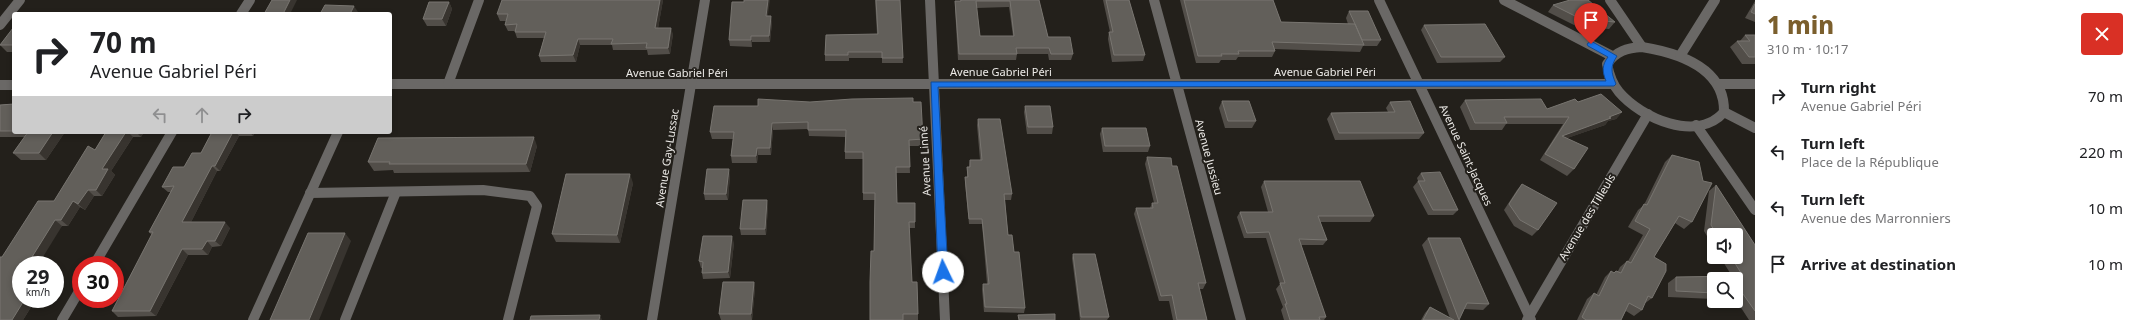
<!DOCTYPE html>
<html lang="en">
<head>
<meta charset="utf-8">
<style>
	:root { --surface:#fff; --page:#f2f2f2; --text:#202124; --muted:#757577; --accent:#7b5f2d }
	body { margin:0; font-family:"Noto Sans",sans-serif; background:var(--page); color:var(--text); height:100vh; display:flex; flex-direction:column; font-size:15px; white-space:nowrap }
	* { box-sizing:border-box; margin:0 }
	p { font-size:13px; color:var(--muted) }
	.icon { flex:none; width:22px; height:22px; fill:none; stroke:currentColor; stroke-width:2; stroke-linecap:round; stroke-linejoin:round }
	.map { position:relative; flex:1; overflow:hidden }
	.drawer { display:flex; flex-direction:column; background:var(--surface); width:380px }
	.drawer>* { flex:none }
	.hud { position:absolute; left:12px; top:12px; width:380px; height:122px; border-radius:4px; box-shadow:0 2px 6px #0003; background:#fff; color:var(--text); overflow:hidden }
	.tools { position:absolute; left:1707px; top:228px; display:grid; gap:8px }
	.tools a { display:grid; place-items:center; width:36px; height:36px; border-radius:4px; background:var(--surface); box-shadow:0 2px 6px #0003; font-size:20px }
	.speed { position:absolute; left:12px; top:256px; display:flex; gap:8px; font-size:20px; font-weight:700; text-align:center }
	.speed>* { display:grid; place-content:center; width:52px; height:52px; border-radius:50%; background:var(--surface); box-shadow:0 2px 6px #0003; line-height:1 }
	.speed small { font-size:10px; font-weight:400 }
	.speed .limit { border:6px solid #d22; background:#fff; color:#111 }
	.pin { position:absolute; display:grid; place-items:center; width:34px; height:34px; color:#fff; margin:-41px -17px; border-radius:50% 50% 50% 0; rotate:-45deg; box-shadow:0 0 4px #0007 }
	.pin .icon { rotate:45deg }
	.me { position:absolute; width:44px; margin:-22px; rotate:357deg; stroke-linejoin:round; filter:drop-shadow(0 0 3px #0008) }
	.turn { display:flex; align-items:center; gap:14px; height:84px; padding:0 12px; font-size:18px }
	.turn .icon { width:52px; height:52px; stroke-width:2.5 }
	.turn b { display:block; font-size:28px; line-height:34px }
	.lanes { display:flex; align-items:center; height:38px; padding:0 12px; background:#0003; justify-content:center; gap:20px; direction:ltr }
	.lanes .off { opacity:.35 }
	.round { display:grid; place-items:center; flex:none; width:42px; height:42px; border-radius:4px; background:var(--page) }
	.head { display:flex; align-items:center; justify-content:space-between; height:68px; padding:0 12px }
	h1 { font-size:24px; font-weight:800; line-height:30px; color:var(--accent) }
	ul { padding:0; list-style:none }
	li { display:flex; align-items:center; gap:12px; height:56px; padding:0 12px }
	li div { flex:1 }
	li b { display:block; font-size:15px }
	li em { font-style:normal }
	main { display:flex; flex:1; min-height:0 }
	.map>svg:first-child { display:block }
</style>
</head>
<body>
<main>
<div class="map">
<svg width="1755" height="320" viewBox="0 0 1755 320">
	<rect width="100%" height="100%" fill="#23201b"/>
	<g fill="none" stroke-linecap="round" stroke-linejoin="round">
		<g stroke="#6a6866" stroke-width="10">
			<polyline points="930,0 945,320"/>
			<polyline points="1154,0 1241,320"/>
			<polyline points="1379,0 1531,320"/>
			<polyline points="1504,0 1612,56"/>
			<polyline points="1610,0 1642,47"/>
			<polyline points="241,14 250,0"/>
			<polyline points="0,25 20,0"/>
			<path d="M1642,47c37,6 83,21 82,65 -27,31 -83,6 -105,-20 -7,-8 -10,-18 -12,-28 9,-13 20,-16 35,-17z"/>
			<polyline points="1680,56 1715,0"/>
			<polyline points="390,84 1611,84"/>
			<polyline points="448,84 479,0"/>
			<polyline points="1718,84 1755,84"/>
			<polyline points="0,85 14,85"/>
			<polyline points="1724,112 1755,128"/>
			<polyline points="1696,125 1755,210"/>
			<polyline points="310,193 483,190 530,196 537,206 508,320"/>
			<polyline points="94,265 172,132"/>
			<polyline points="62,320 81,288"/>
			<polyline points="253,320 338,132"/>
			<polyline points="345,320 396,192"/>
			<polyline points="652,320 705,0"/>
			<polyline points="1527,320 1648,114"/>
		</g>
	</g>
	<g fill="#524e49" fill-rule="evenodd">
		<polygon points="663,0 658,28 673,34 670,54 648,55 647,50 613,50 612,45 580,45 576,62 541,62 539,56 544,38 517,38 515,32 515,31 508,31 505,25 506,21 500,21 497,14"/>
		<polygon points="875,0 900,0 903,63 882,63 882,58 849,58 849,61 825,61 825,55 877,34"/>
		<path d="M960,0h79l9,37 25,17 -2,6h-22l-1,-6h-31l-1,6h-58l-3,-52v-7h5zM1009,7l4,29h-33l-4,-28z"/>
		<polygon points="1103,0 1129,0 1145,55 1143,61 1112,62 1108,39 1109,32 1110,32"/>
		<polygon points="1180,0 1273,0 1281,22 1348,24 1346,18 1349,11 1381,40 1377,46 1363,46 1360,52 1274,49 1275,51 1272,57 1238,57 1236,60 1221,60 1219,63 1196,63"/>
		<polygon points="1755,1 1755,22 1745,18"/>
		<polygon points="449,2 452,9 446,26 427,26 423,19"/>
		<polygon points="1553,5 1615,22 1609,29 1587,27 1584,30 1548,12"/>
		<polygon points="768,16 772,22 770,42 752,42 752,47 730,46 729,40"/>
		<polygon points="1424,25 1505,57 1500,62 1437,63 1421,30"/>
		<polygon points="14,28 14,52 7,52 0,45"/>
		<polygon points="1745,35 1755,35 1755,64 1742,64 1730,47 1737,41 1740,41"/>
		<polygon points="1465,100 1547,109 1578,102 1622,112 1616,119 1608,121 1605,125 1567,138 1574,169 1567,176 1540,160 1563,124 1506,124 1502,130 1470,130 1460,107"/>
		<polygon points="1222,101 1256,121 1252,128 1225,128 1219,108"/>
		<polygon points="810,102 913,102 923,139 922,146 909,146 910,173 896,173 897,203 915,222 915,228 909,228 912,282 918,314 918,320 870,320 874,251 875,200 863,200 863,159 845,159 845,137 809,136 808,129 773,130 771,155 758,155 757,163 732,163 731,156 733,139 712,139 710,132 758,106"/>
		<polygon points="1390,102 1424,133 1419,139 1335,140 1327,119 1331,113 1388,112 1386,108"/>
		<polygon points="14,104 14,132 65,132 46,160 21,160 13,153 25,137 0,137 0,105"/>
		<polygon points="1025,106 1053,127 1052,134 1027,134 1024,112"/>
		<polygon points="978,119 1012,194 1011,200 1005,200 1008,235 1014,252 1025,308 1024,313 984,312 982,289 983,284 987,284 982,224 969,224 965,183 965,177 967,177 967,167 969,167 970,160 980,160 977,125"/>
		<polygon points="1102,128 1150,146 1148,152 1103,152 1100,134"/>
		<polygon points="106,132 144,132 141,137 133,137 111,171 115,175 102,196 94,196 85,210 80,207 68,226 62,226 21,265 36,299 23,320 0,320 2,257 54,201 95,150"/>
		<polygon points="212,132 255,132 253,136 239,136 220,171 217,171 191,222 230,228 221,246 212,247 208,255 188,255 156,316 118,317 112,311 152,235 149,232 171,192 168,192 162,187 201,153"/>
		<polygon points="537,146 530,172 394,173 393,170 374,171 368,162"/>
		<polygon points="1672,155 1692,222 1684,229 1675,223 1654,257 1652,298 1644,304 1642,310 1634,316 1626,311 1621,320 1577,320 1587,299 1594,293 1596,295 1605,277 1611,271 1614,273 1616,271 1618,271 1620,267 1627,261 1628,261 1643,235 1628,227 1638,210 1644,205 1665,162"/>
		<polygon points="1147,157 1172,166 1206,283 1203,289 1199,289 1207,320 1173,320 1169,301 1159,301 1134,214 1136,208 1150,208 1152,203 1154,203 1145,164"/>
		<polygon points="1421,173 1458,210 1453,215 1428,215 1413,187 1418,181 1417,178"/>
		<polygon points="730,175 728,200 705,200 704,194"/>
		<polygon points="1264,181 1374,216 1370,222 1320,222 1327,240 1323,245 1301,245 1326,317 1324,320 1284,320 1281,310 1283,307 1276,289 1280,284 1266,238 1244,238 1237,217 1240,212 1268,212 1261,187"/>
		<polygon points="633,183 620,243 556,242 552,234"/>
		<polygon points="1522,184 1538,230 1532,236 1514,226 1504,210 1517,190"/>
		<polygon points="1716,185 1755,245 1755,320 1749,320 1736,300 1736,279 1714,279 1714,299 1668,297 1668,283 1676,277 1732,276 1720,257 1736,257 1736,235 1714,235 1714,248 1704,231 1709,191"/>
		<polygon points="768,206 766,235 741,235 740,229"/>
		<polygon points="1428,238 1489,304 1483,310 1464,309 1458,320 1421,320 1425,313 1430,307 1450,318 1422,245"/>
		<polygon points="734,243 730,278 703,279 702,273 702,268 701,268 699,261"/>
		<polygon points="1073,254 1109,317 1107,320 1080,320 1072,258"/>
		<polygon points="754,282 755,288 752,320 721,320 719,314"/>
	</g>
	<g fill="#38342f">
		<polygon points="290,0 297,0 290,14 283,14"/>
		<polygon points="660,0 663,0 657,35 655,28"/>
		<polygon points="768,0 770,0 767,22 766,16"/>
		<polygon points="449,2 452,9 446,26 442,19"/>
		<polygon points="354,6 358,12 358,14 350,14"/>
		<polygon points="771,16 772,22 770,42 769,36"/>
		<polygon points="671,28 673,34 670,54 668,48"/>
		<polygon points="751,36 752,42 752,47 751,40"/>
		<polygon points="578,39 580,45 576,62 573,55"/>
		<polygon points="1622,112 1616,119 1608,121 1605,125 1556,142 1562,136"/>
		<polygon points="772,123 773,130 771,155 770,148"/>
		<polygon points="23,132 32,132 28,137"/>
		<polygon points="53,132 65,132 46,160 39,153"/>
		<polygon points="126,132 128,132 133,137 111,171 115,175 102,196 96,190 102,169"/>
		<polygon points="136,132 144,132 141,137"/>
		<polygon points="233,132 236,132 239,136 220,171 215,166"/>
		<polygon points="250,132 255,132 253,136"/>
		<polygon points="534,137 537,146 530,172 526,164"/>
		<polygon points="757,148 758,155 757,163 756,156"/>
		<polygon points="212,166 217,171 188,228 182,222"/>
		<polygon points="729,169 730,175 728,200 726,194"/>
		<polygon points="630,174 633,183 620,243 617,235"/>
		<polygon points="88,190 94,196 85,210 78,204"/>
		<polygon points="767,200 768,206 766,235 765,229"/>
		<polygon points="73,201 80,207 68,226 61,220"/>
		<polygon points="55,220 62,226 38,265 27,265"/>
		<polygon points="225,222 230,228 221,246 215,241"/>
		<polygon points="345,233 351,241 319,320 309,320"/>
		<polygon points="732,236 734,243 730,278 728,272"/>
		<polygon points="207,241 212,247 208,255 202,249"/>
		<polygon points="182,249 188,255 156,316 150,311"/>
		<polygon points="754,282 755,288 752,320 751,314"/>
		<polygon points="25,299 36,299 23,320 12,320"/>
		<polygon points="600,315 602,320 599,320"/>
	</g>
	<g fill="#625f5a" stroke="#787570" fill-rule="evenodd">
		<polygon points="272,0 290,0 283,14 264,14"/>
		<polygon points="502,0 660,0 655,28 671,28 668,48 646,48 647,43 611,44 613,39 578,39 573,55 539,56 546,32 515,32 517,24 505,25 508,14 497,14"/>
		<polygon points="744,0 768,0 766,16 771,16 769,36 751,36 751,40 729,40 732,2 744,2"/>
		<polygon points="876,0 900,0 903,58 882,58 882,52 848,52 848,55 825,55 826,35 878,34"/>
		<path d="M961,0h78l9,37h22l3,17h-22l-2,-6h-33l1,6h-58l-4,-53h6zM976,1h34l4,35h-34z"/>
		<polygon points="1106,0 1129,0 1145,55 1114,55 1109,32 1113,32"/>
		<polygon points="1184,0 1273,0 1281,22 1355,24 1349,11 1368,11 1381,40 1362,40 1355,24 1364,45 1272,42 1275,51 1238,51 1239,54 1221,54 1222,56 1198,56"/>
		<polygon points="1570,0 1588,0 1615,22 1592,20 1589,23 1553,5"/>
		<polygon points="429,2 449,2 442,19 423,19"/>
		<polygon points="1755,4 1755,14 1751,12"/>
		<polygon points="325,5 354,6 350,14 320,14"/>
		<polygon points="1485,24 1505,57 1441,57 1424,25"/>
		<polygon points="13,28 14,28 14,45 0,45"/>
		<polygon points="1745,35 1755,35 1755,57 1749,57 1737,41 1750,41"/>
		<polygon points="1601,94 1622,112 1609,117 1611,118 1562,136 1588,148 1574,169 1545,154 1569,117 1504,117 1507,123 1475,123 1465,100 1541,99 1547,109 1575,99 1578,102"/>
		<polygon points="913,98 913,102 921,102 923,139 909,140 910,167 896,167 897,203 915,203 915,222 909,222 912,282 917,282 918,314 903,314 903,320 870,320 870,282 871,251 874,251 875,193 863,193 863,152 845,152 846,130 808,130 808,122 772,123 770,148 757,148 756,156 731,156 734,132 710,132 714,106 758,106 758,99 810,102 852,99"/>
		<polygon points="1222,101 1249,101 1256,121 1228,121"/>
		<polygon points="1410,101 1424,133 1339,133 1331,113 1395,112 1390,102"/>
		<polygon points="14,104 14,131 0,131 0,105"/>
		<polygon points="1025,106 1050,106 1053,127 1028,127"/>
		<polygon points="978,119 1000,119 1012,194 1004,194 1008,235 1012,235 1014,252 1019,252 1025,308 985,307 983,284 989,284 982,219 969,219 965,177 968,177 967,167 970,167 970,160 982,160"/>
		<polygon points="1102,128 1146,128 1150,146 1105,146"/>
		<polygon points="28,132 53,132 39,153 13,153"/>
		<polygon points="106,132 126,132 102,169 108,169 96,190 88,190 78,204 73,201 61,220 55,220 27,265 21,265 21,299 25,299 12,320 0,320 0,257 2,257 38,201 54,201 88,146 95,150"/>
		<polygon points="212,132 233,132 215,166 212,166 182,222 225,222 215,241 207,241 202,249 182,249 150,311 112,311 153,232 149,232 174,186 162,187 173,167 184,167 192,153 201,153"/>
		<polygon points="534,137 526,164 389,164 390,162 368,162 378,138"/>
		<polygon points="1672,155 1699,162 1703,181 1712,183 1692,222 1679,216 1654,257 1666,264 1666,271 1652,298 1648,296 1642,310 1629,303 1621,320 1586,320 1582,317 1594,293 1599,296 1611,271 1614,273 1616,271 1621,273 1627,261 1631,263 1650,229 1635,221 1644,204 1647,205"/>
		<polygon points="1147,157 1171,158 1172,166 1177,166 1206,283 1198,283 1207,320 1177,320 1172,295 1161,296 1136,208 1153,208 1152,203 1158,203"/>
		<polygon points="707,169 729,169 726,194 704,194"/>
		<polygon points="1440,172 1458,210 1433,210 1418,181 1425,181 1421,173"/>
		<polygon points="566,174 630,174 617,235 552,234"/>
		<polygon points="1264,181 1360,181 1374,216 1318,216 1327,240 1299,239 1326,317 1319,317 1320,320 1290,320 1285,304 1287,304 1280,283 1285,283 1269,232 1247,233 1240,212 1273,212"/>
		<polygon points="1522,184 1557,203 1538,230 1520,220 1509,204"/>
		<polygon points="1716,185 1755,245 1755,311 1743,294 1736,293 1736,279 1714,279 1714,293 1676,291 1676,277 1743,276 1731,257 1736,257 1736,235 1717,235 1711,225"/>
		<polygon points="743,200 767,200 765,229 740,229"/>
		<polygon points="308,233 345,233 309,320 270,320"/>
		<polygon points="703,236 732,236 728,272 702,273 703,262 699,261"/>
		<polygon points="1428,238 1460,238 1489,304 1467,303 1459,320"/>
		<polygon points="1073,254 1095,254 1109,317 1081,317"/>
		<polygon points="723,282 754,282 751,314 719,314"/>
		<polygon points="1430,307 1454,320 1423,320"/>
		<polygon points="1055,314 1055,320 1019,320 1018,315"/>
		<polygon points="600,315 599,320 530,320 531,316"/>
	</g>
	<path fill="#1a73e8" stroke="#114b97" d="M1591,41l26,15c-7,11 -6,16 -1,28l-2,2 -676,1 10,185 -5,4 -5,-4 -7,-190 675,-1c-4,-10 -4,-16 2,-24l-20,-11 -1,-2z"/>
	<g text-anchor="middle" stroke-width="4" stroke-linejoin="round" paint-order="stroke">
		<g font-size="11" fill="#edebe8" stroke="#23201b">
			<text x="1001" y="76">Avenue Gabriel Péri</text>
			<text x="1325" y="76">Avenue Gabriel Péri</text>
			<text x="677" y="77">Avenue Gabriel Péri</text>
			<text transform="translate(1466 155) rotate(65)" y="4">Avenue Saint-Jacques</text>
			<text transform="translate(1209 157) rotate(75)" y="4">Avenue Jussieu</text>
			<text transform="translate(667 158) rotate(-81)" y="4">Avenue Gay-Lussac</text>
			<text transform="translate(925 161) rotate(-93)" y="4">Avenue Linné</text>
			<text transform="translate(1587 217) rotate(-59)" y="4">Avenue des Tilleuls</text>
		</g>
	</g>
</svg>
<div class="tools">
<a><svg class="icon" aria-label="sound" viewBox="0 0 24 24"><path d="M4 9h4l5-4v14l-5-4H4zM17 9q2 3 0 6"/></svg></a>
<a><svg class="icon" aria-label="search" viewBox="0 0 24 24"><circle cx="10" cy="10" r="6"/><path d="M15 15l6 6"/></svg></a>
</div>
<div class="speed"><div>29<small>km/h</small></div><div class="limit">30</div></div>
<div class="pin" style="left:1591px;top:44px;background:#d93025"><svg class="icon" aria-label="arrive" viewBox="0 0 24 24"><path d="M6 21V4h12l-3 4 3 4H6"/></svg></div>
<svg class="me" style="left:943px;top:272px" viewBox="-20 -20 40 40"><circle r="19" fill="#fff"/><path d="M0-13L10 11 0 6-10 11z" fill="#1a73e8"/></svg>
<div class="hud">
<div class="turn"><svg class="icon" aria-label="right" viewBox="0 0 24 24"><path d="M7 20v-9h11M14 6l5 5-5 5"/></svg><div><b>70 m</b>Avenue Gabriel Péri</div></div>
<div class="lanes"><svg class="icon off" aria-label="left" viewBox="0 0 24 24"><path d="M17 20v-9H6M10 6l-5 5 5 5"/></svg><svg class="icon off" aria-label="ahead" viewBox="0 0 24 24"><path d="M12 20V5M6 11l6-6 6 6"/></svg><svg class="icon" aria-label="right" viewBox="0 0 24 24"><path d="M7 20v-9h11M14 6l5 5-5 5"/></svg></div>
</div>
</div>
<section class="drawer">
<div class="head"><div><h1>1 min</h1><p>310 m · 10:17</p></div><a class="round" style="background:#d93025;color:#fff"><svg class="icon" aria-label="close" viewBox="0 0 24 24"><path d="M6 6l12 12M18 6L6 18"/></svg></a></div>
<ul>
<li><svg class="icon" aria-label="right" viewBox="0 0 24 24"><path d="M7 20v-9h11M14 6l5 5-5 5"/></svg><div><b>Turn right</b><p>Avenue Gabriel Péri</p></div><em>70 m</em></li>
<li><svg class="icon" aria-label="left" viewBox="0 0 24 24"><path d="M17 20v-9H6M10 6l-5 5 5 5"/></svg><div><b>Turn left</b><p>Place de la République</p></div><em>220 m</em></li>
<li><svg class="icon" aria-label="left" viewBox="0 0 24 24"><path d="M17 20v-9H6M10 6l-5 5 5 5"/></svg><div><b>Turn left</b><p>Avenue des Marronniers</p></div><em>10 m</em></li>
<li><svg class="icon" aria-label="arrive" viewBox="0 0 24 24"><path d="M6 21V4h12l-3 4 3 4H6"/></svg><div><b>Arrive at destination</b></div><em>10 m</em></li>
</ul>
</section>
</main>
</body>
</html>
